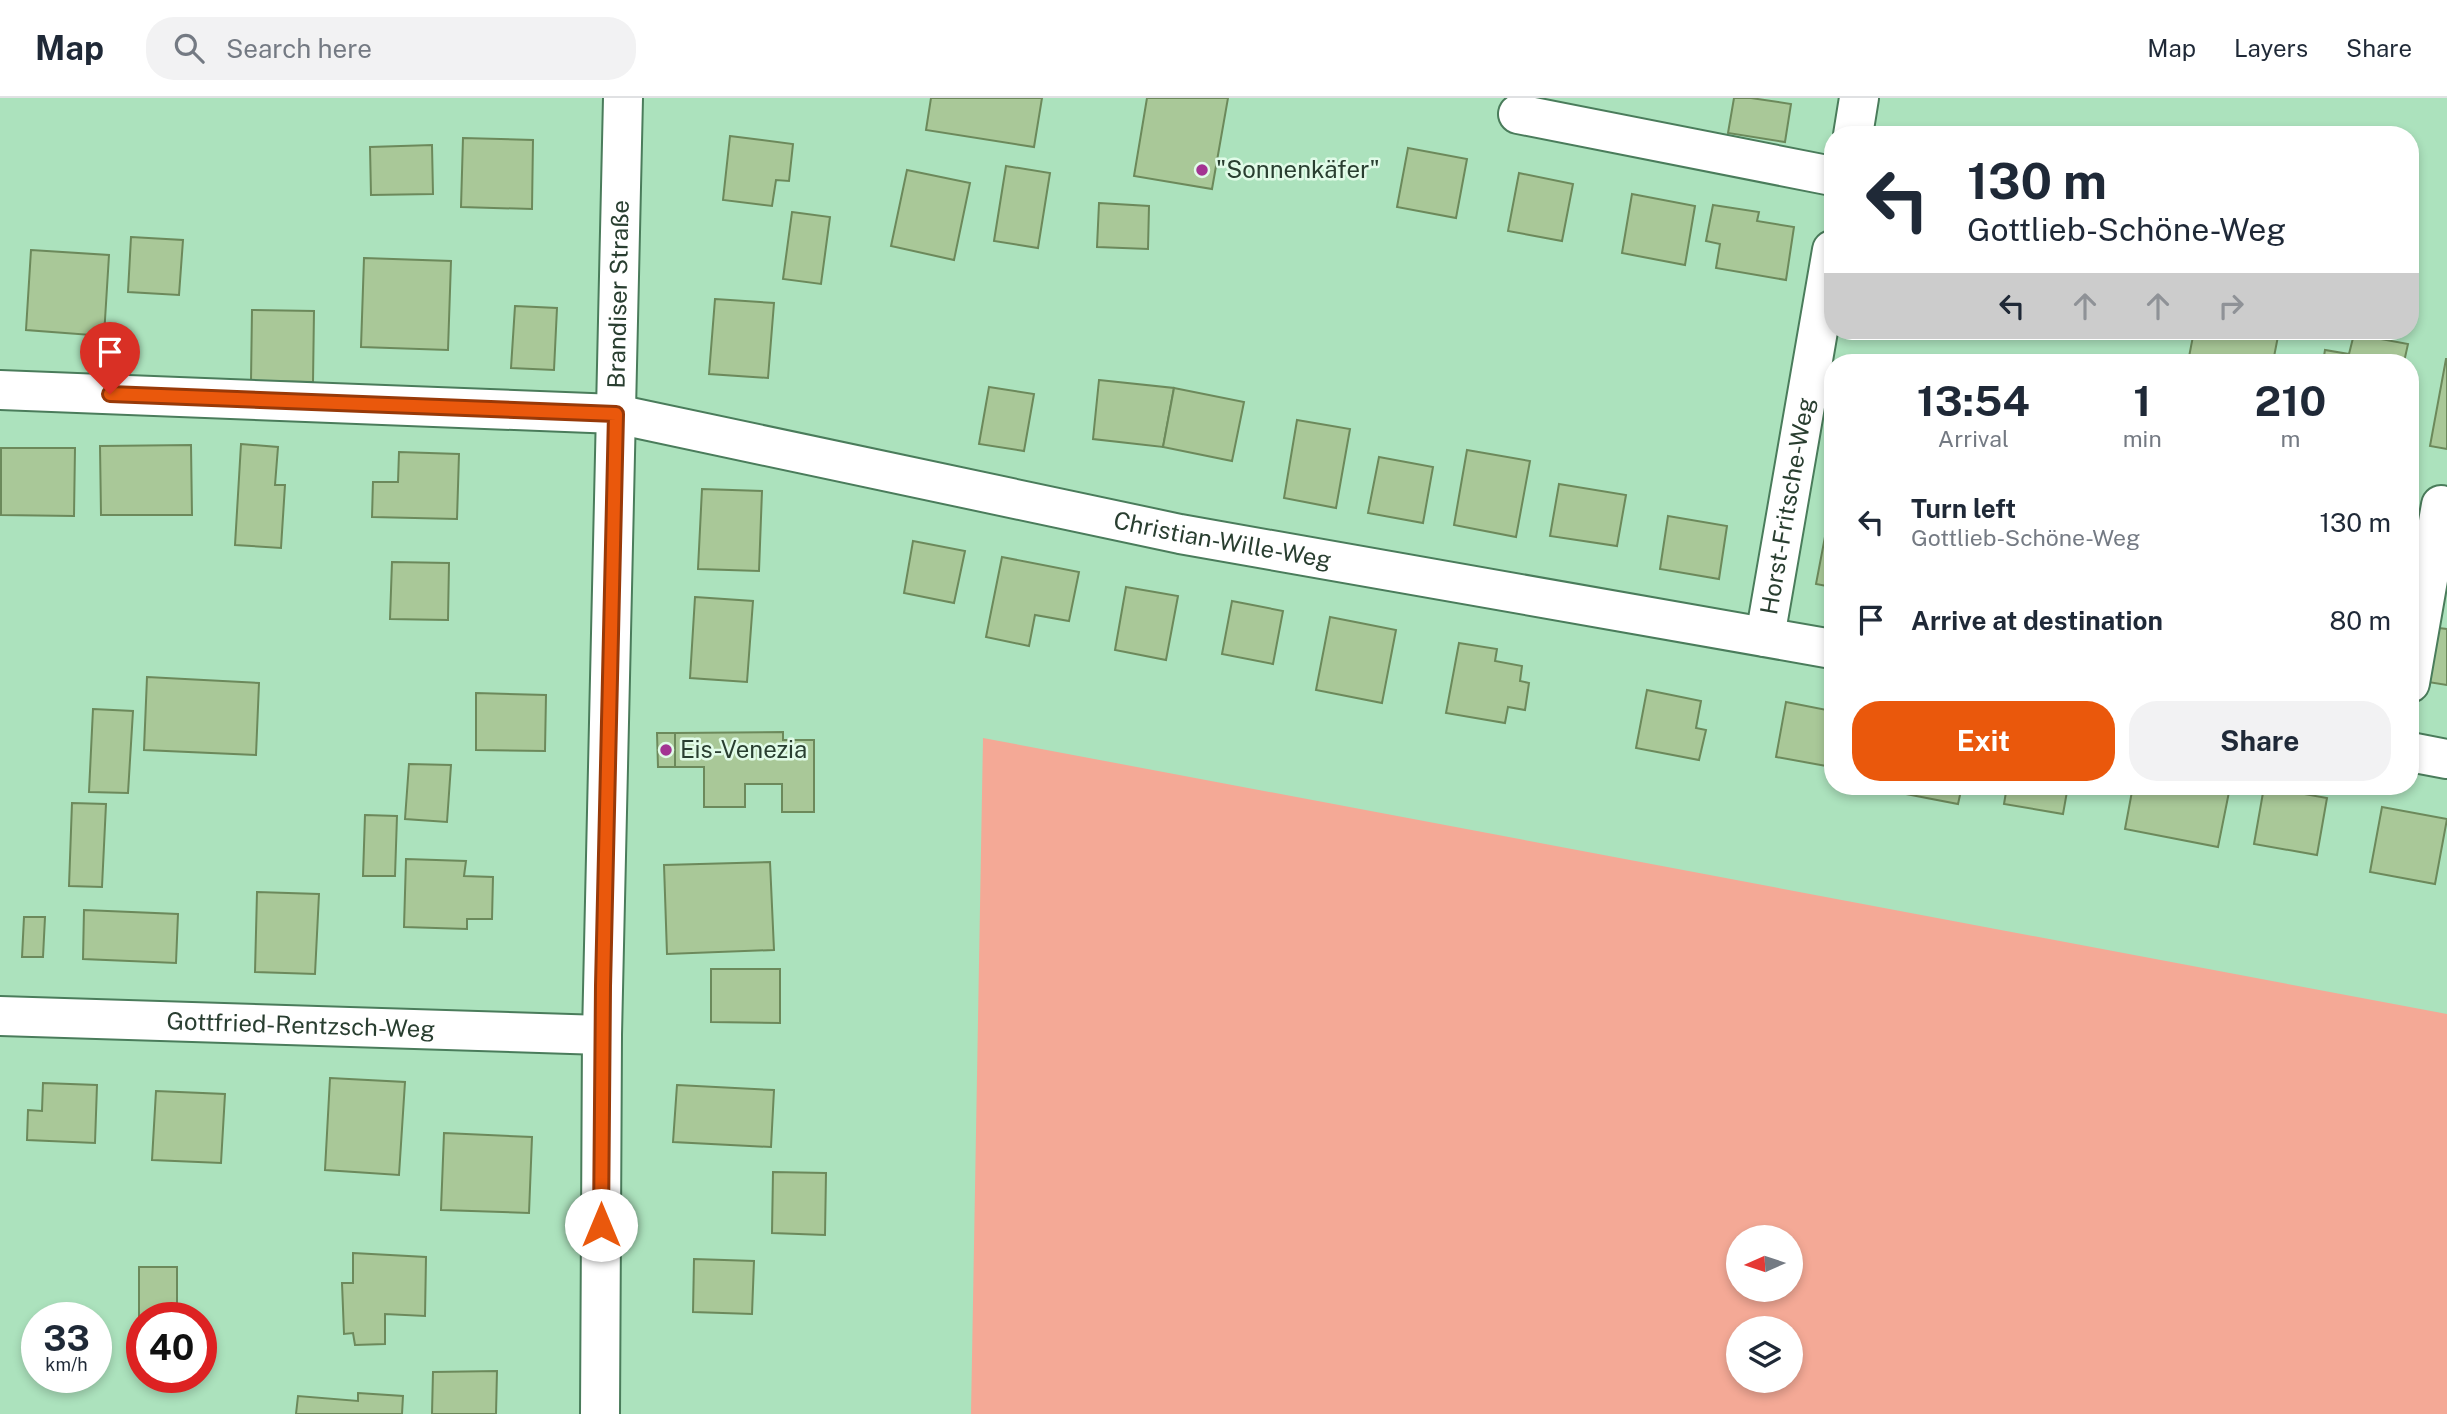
<!DOCTYPE html>
<html lang="en">
<head>
<meta charset="utf-8">
<style>
	:root { --surface:#fff; --page:#f2f2f3; --text:#1f2937; --muted:#747a83; --line:#e0e1e3; --accent:#ea580c }
	body { margin:0; font-family:"Public Sans",sans-serif; background:var(--page); color:var(--text); height:100vh; display:flex; flex-direction:column; font-size:26px; white-space:nowrap }
	* { box-sizing:border-box; margin:0 }
	p { font-size:23px; color:var(--muted) }
	.icon { flex:none; width:38px; height:38px; fill:none; stroke:currentColor; stroke-width:2; stroke-linecap:round; stroke-linejoin:round }
	.map { position:relative; flex:1; overflow:hidden }
	.panel { position:absolute; left:1824px; top:256px; width:595px; height:441px; display:flex; flex-direction:column; background:var(--surface); border-radius:28px; box-shadow:0 4px 10px #0003 }
	.panel>* { flex:none }
	.hud { position:absolute; left:1824px; top:28px; width:595px; height:214px; border-radius:28px; box-shadow:0 4px 10px #0003; background:#fff; color:var(--text); overflow:hidden }
	.needle { width:46px; rotate:267deg }
	.buttons { position:absolute; left:1726px; top:1127px; display:grid; gap:14px }
	.buttons a { display:grid; place-items:center; width:77px; height:77px; border-radius:50%; background:var(--surface); box-shadow:0 4px 10px #0003; font-size:35px }
	.speed { position:absolute; left:21px; top:1204px; display:flex; gap:14px; font-size:35px; font-weight:700; text-align:center }
	.speed>* { display:grid; place-content:center; width:91px; height:91px; border-radius:50%; background:var(--surface); box-shadow:0 4px 10px #0003; line-height:1 }
	.speed small { font-size:18px; font-weight:400 }
	.speed .limit { border:10px solid #d22; background:#fff; color:#111 }
	.pin { position:absolute; display:grid; place-items:center; width:60px; height:60px; color:#fff; margin:-72px -30px; border-radius:50% 50% 50% 0; rotate:-45deg; box-shadow:0 0 7px #0007 }
	.pin .icon { rotate:45deg }
	.me { position:absolute; width:77px; margin:-38px; rotate:0deg; stroke-linejoin:round; filter:drop-shadow(0 0 5px #0008) }
	.turn { display:flex; align-items:center; gap:24px; height:147px; padding:0 28px; font-size:32px }
	.turn .icon { width:91px; height:91px; stroke-width:2.5 }
	.turn b { display:block; font-size:49px; line-height:60px }
	.lanes { display:flex; align-items:center; height:66px; padding:0 28px; background:#0003; justify-content:center; gap:35px; direction:ltr }
	.lanes .off { opacity:.35 }
	.eta { display:flex; justify-content:space-evenly; align-items:center; height:119px; text-align:center }
	.eta b { font-size:42px; font-weight:700; line-height:49px }
	.action { display:flex; gap:14px; margin-top:auto; padding:14px 28px }
	.action a { flex:1; height:80px; border-radius:28px; background:var(--accent); color:#fff; font-size:28px; font-weight:700; line-height:80px; text-align:center }
	.action a+a { background:var(--page); color:var(--text) }
	ul { padding:0; list-style:none }
	li { display:flex; align-items:center; gap:21px; height:98px; padding:0 28px }
	li div { flex:1 }
	li b { display:block; font-size:26px }
	li em { font-style:normal }
	header { display:flex; align-items:center; gap:42px; box-sizing:border-box; height:98px; padding:0 35px; background:var(--surface); border-bottom:2px solid var(--line) }
	header strong { font-size:33px }
	nav { display:flex; gap:38px; margin-inline-start:auto; font-size:24px }
	.search { width:490px; height:63px; background:var(--page); display:flex; align-items:center; gap:18px; box-sizing:border-box; padding:0 24px; border-radius:28px; color:var(--muted); font-size:26px }
	.map>svg:first-child { display:block }
</style>
</head>
<body>
<header>
<strong>Map</strong>
<div class="search"><svg class="icon" aria-label="search" viewBox="0 0 24 24"><circle cx="10" cy="10" r="6"/><path d="M15 15l6 6"/></svg>Search here</div>
<nav><a>Map</a><a>Layers</a><a>Share</a></nav>
</header>
<div class="map">
<svg width="2447" height="1316" viewBox="0 0 2447 1316">
	<rect width="100%" height="100%" fill="#ace2bd"/>
	<path fill="#f4a996" fill-rule="evenodd" d="M983,640l1464,276v400h-1476zM1738,1139h52v53h-52zM1738,1230h52v53h-52z"/>
	<g fill="#a9c898" stroke="#6c895b" stroke-width="2">
		<polygon points="931,0 1042,0 1034,49 926,32"/>
		<polygon points="1147,0 1228,0 1212,91 1134,78"/>
		<polygon points="1734,0 1751,0 1791,6 1785,44 1728,35"/>
		<polygon points="730,38 793,46 789,83 776,82 772,108 723,102"/>
		<polygon points="463,40 533,42 532,111 461,109"/>
		<polygon points="432,47 433,96 371,97 370,49"/>
		<polygon points="1408,50 1467,61 1456,120 1397,109"/>
		<polygon points="1006,68 1050,75 1038,150 994,143"/>
		<polygon points="907,72 970,85 954,162 891,148"/>
		<polygon points="1519,75 1573,86 1562,143 1508,133"/>
		<polygon points="1632,96 1695,108 1685,167 1622,155"/>
		<polygon points="1099,105 1149,108 1148,151 1097,149"/>
		<polygon points="1713,107 1759,114 1757,123 1794,129 1786,182 1716,170 1720,146 1706,143"/>
		<polygon points="792,114 830,119 821,186 783,181"/>
		<polygon points="131,139 183,142 179,197 128,194"/>
		<polygon points="31,152 109,157 104,238 26,232"/>
		<polygon points="364,160 451,163 448,252 361,249"/>
		<polygon points="715,201 774,205 768,280 709,276"/>
		<polygon points="515,208 557,210 554,272 511,270"/>
		<polygon points="252,212 314,213 313,284 251,283"/>
		<polygon points="2011,233 2034,233 2034,237"/>
		<polygon points="2194,233 2279,233 2273,264 2188,264"/>
		<polygon points="2354,236 2408,246 2404,264 2323,264 2325,252 2349,256"/>
		<polygon points="2446,261 2447,261 2447,351 2430,348"/>
		<polygon points="1099,282 1174,290 1163,349 1093,341"/>
		<polygon points="989,289 1034,296 1024,353 979,346"/>
		<polygon points="1174,290 1244,304 1232,363 1163,349"/>
		<polygon points="1297,322 1350,331 1336,410 1284,400"/>
		<polygon points="241,346 278,349 275,387 285,387 281,450 235,447"/>
		<polygon points="191,347 192,417 101,417 100,348"/>
		<polygon points="1,350 75,350 74,418 1,417"/>
		<polygon points="1467,352 1530,363 1516,439 1454,427"/>
		<polygon points="399,354 459,356 457,421 372,419 373,384 398,384"/>
		<polygon points="1379,359 1433,369 1423,425 1368,415"/>
		<polygon points="1559,386 1626,397 1617,448 1550,438"/>
		<polygon points="702,391 762,393 759,473 698,471"/>
		<polygon points="1668,418 1727,428 1719,481 1660,471"/>
		<polygon points="1828,423 1832,423 1832,489 1816,486"/>
		<polygon points="913,443 965,453 954,505 904,495"/>
		<polygon points="1002,459 1079,474 1069,523 1035,517 1029,548 986,539"/>
		<polygon points="392,464 449,465 448,522 390,521"/>
		<polygon points="1126,489 1178,498 1166,562 1115,552"/>
		<polygon points="695,499 753,503 747,584 690,580"/>
		<polygon points="1232,503 1283,513 1273,566 1222,556"/>
		<polygon points="1330,519 1396,532 1382,605 1316,592"/>
		<polygon points="2439,530 2447,531 2447,587 2428,584"/>
		<polygon points="1459,545 1497,551 1495,563 1522,568 1520,583 1529,585 1525,612 1508,609 1505,625 1446,615"/>
		<polygon points="147,579 259,585 256,657 144,652"/>
		<polygon points="1647,592 1701,603 1696,630 1706,632 1699,662 1636,650"/>
		<polygon points="476,595 546,597 545,653 476,652"/>
		<polygon points="1786,604 1832,613 1832,669 1776,659"/>
		<polygon points="93,611 133,613 128,695 89,694"/>
		<polygon points="783,634 783,642 814,642 814,714 782,714 782,686 745,686 745,709 704,709 704,669 675,669 675,635"/>
		<polygon points="657,635 675,635 675,669 658,669"/>
		<polygon points="409,666 451,667 447,724 405,721"/>
		<polygon points="1886,688 1962,688 1958,706 1885,692"/>
		<polygon points="2007,688 2068,688 2063,716 2004,706"/>
		<polygon points="2133,688 2230,689 2218,749 2125,731"/>
		<polygon points="2264,689 2327,700 2317,757 2254,746"/>
		<polygon points="72,705 106,706 102,789 69,788"/>
		<polygon points="2382,709 2447,721 2435,786 2370,774"/>
		<polygon points="365,717 397,718 395,778 363,778"/>
		<polygon points="406,761 466,763 464,778 493,779 492,821 467,821 467,831 404,829"/>
		<polygon points="770,764 774,852 667,856 664,767"/>
		<polygon points="257,794 319,796 315,876 255,874"/>
		<polygon points="84,812 178,816 176,865 83,861"/>
		<polygon points="24,819 45,819 43,859 22,859"/>
		<polygon points="711,871 780,871 780,925 711,924"/>
		<polygon points="330,980 405,984 399,1077 325,1072"/>
		<polygon points="43,985 97,987 95,1045 27,1042 28,1012 42,1013"/>
		<polygon points="677,987 774,992 771,1049 673,1044"/>
		<polygon points="156,993 225,996 221,1065 152,1062"/>
		<polygon points="444,1035 532,1039 529,1115 441,1112"/>
		<polygon points="773,1074 826,1075 825,1137 772,1135"/>
		<polygon points="353,1155 426,1159 425,1218 385,1216 385,1246 355,1247 353,1235 344,1236 342,1185 353,1185"/>
		<polygon points="694,1161 754,1163 752,1216 693,1214"/>
		<rect x="139" y="1169" width="38" height="50"/>
		<polygon points="497,1273 496,1316 432,1316 433,1274"/>
		<polygon points="358,1295 403,1298 402,1316 296,1316 298,1298 358,1303"/>
	</g>
	<g fill="none" stroke-linecap="round" stroke-linejoin="round">
		<defs>
			<g id="minor">
				<polyline points="1518,16 1832,78"/>
				<polyline points="1853,37 1859,0"/>
				<path id="s1" d="M0,292l616,24 564,120 652,115"/>
				<path id="s2" d="M1765,539l67,-387"/>
				<polyline points="2410,585 2441,407"/>
				<polyline points="2410,654 2447,661"/>
				<path id="s3" d="M0,918l602,19"/>
			</g>
			<g id="tertiary">
				<path id="s4" d="M600,1316l2,-379 21,-937"/>
			</g>
		</defs>
		<use href="#minor" stroke="#4a7c5b" stroke-width="42"/>
		<use href="#tertiary" stroke="#4a7c5b" stroke-width="42"/>
		<use href="#minor" stroke="#fff" stroke-width="38"/>
		<use href="#tertiary" stroke="#fff" stroke-width="38"/>
	</g>
	<g fill="none" stroke-linecap="round" stroke-linejoin="round">
		<defs>
			<polyline id="route" points="110,296 616,316 603,888 601,1127"/>
		</defs>
		<use href="#route" stroke="#983908" stroke-width="18"/>
		<use href="#route" stroke="#ea580c" stroke-width="12"/>
	</g>
	<g fill="#a33492" stroke="#e1fbe8" stroke-width="2.5">
		<circle cx="1202" cy="72" r="7"/>
		<circle cx="666" cy="652" r="7"/>
	</g>
	<g text-anchor="middle" stroke-width="5" stroke-linejoin="round" paint-order="stroke">
		<g font-size="24" fill="#293e30" stroke="#e1fbe8" text-anchor="start">
			<text x="1216" y="80">"Sonnenkäfer"</text>
			<text x="680" y="660">Eis-Venezia</text>
		</g>
		<g font-size="24" fill="#293e30" stroke="#e1fbe8">
			<text dy="8" stroke="none"><textPath href="#s4" startOffset="1120">Brandiser Straße</textPath></text>
			<text dy="8" stroke="none"><textPath href="#s2" startOffset="133">Horst-Fritsche-Weg</textPath></text>
			<text dy="8" stroke="none"><textPath href="#s1" startOffset="1236">Christian-Wille-Weg</textPath></text>
			<text dy="8" stroke="none"><textPath href="#s3" startOffset="301">Gottfried-Rentzsch-Weg</textPath></text>
		</g>
	</g>
</svg>
<div class="buttons">
<a><svg class="needle" viewBox="-14 -14 28 28"><path d="M0-13l5 13h-10z" fill="#e53935"/><path d="M0 13l5-13h-10z" fill="#747a83"/></svg></a>
<a><svg class="icon" aria-label="layers" viewBox="0 0 24 24"><path d="M12 4l9 5-9 5-9-5zM3 14l9 5 9-5"/></svg></a>
</div>
<div class="speed"><div>33<small>km/h</small></div><div class="limit">40</div></div>
<div class="pin" style="left:110px;top:296px;background:#d93025"><svg class="icon" aria-label="arrive" viewBox="0 0 24 24"><path d="M6 21V4h12l-3 4 3 4H6"/></svg></div>
<svg class="me" style="left:601px;top:1127px" viewBox="-20 -20 40 40"><circle r="19" fill="#fff"/><path d="M0-13L10 11 0 6-10 11z" fill="#ea580c"/></svg>
<div class="hud">
<div class="turn"><svg class="icon" aria-label="left" viewBox="0 0 24 24"><path d="M17 20v-9H6M10 6l-5 5 5 5"/></svg><div><b>130 m</b>Gottlieb-Schöne-Weg</div></div>
<div class="lanes"><svg class="icon" aria-label="left" viewBox="0 0 24 24"><path d="M17 20v-9H6M10 6l-5 5 5 5"/></svg><svg class="icon off" aria-label="ahead" viewBox="0 0 24 24"><path d="M12 20V5M6 11l6-6 6 6"/></svg><svg class="icon off" aria-label="ahead" viewBox="0 0 24 24"><path d="M12 20V5M6 11l6-6 6 6"/></svg><svg class="icon off" aria-label="right" viewBox="0 0 24 24"><path d="M7 20v-9h11M14 6l5 5-5 5"/></svg></div>
</div>
<section class="panel">
<div class="eta">
<div><b>13:54</b><p>Arrival</p></div>
<div><b>1</b><p>min</p></div>
<div><b>210</b><p>m</p></div>
</div>
<ul>
<li><svg class="icon" aria-label="left" viewBox="0 0 24 24"><path d="M17 20v-9H6M10 6l-5 5 5 5"/></svg><div><b>Turn left</b><p>Gottlieb-Schöne-Weg</p></div><em>130 m</em></li>
<li><svg class="icon" aria-label="arrive" viewBox="0 0 24 24"><path d="M6 21V4h12l-3 4 3 4H6"/></svg><div><b>Arrive at destination</b></div><em>80 m</em></li>
</ul>
<div class="action"><a>Exit</a><a>Share</a></div>
</section>
</div>
</body>
</html>
